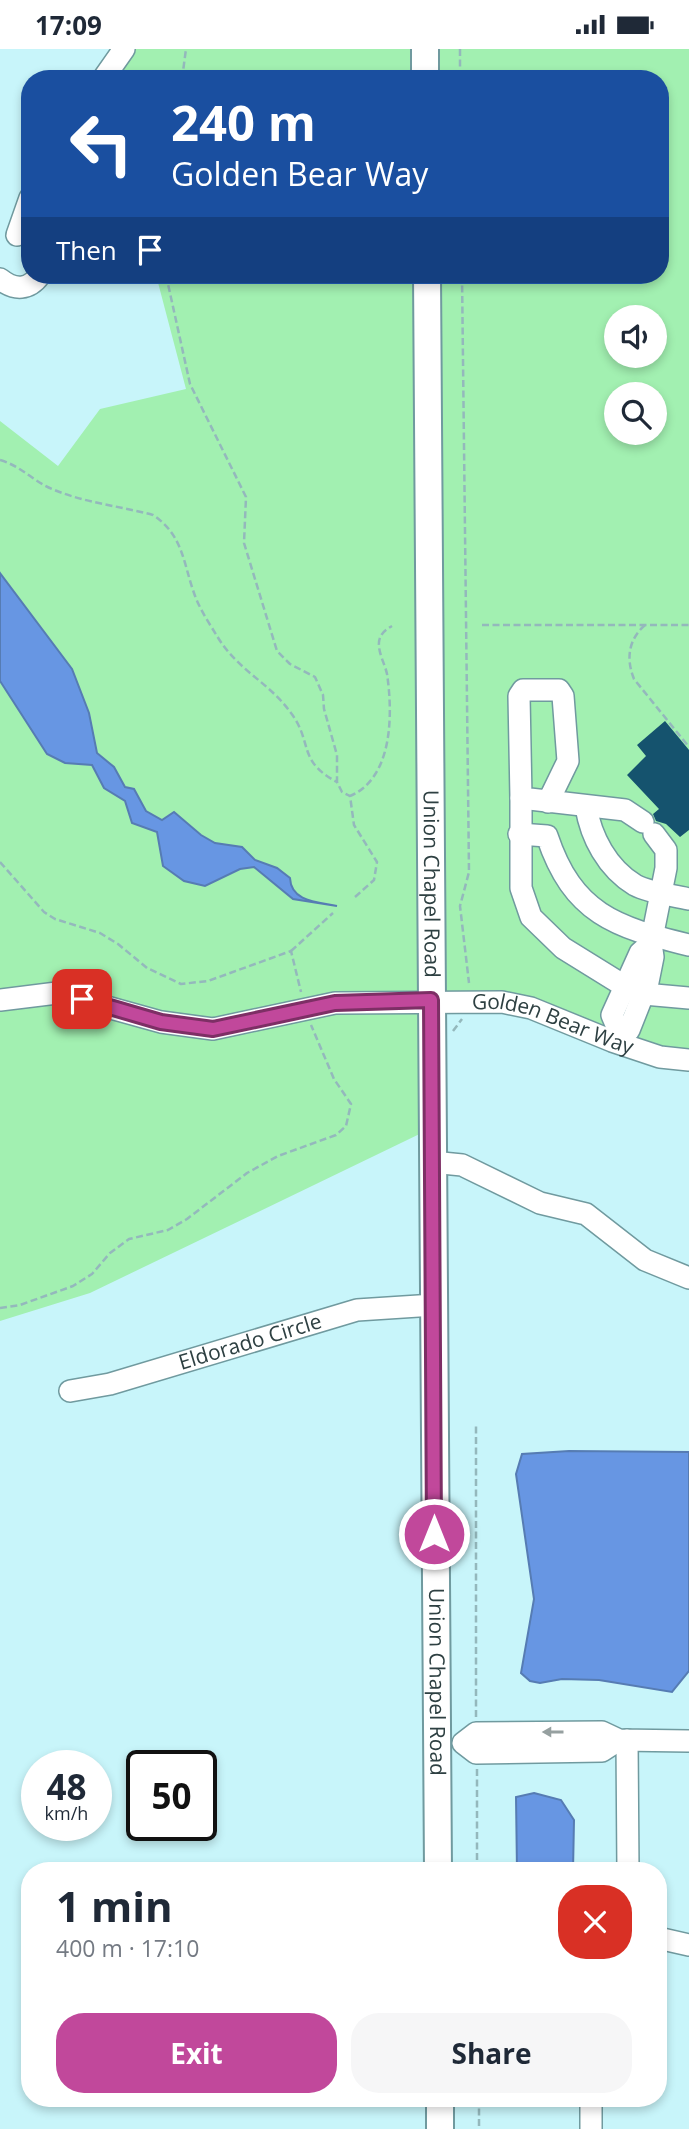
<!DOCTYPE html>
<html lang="en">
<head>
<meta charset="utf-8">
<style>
	:root { --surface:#fff; --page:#f6f6f7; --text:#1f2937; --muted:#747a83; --accent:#c1489b }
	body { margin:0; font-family:"Open Sans",sans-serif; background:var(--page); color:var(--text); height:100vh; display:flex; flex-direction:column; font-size:26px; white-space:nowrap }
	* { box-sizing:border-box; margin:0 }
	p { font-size:23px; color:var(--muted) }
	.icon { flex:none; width:38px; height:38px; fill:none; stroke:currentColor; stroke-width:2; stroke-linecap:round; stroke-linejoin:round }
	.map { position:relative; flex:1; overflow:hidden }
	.drawer { position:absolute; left:21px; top:1813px; width:646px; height:245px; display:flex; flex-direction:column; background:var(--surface); border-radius:28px; box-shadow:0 4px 10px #0003 }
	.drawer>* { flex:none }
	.guide { position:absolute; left:21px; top:21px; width:648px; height:214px; border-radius:28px; box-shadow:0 4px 10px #0003; background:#1a4fa0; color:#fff; overflow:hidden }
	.fabs { position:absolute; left:604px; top:256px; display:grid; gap:14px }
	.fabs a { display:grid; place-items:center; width:63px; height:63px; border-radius:50%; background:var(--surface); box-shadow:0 4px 10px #0003; font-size:35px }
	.speed { position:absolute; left:21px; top:1701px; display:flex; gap:14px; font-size:35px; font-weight:700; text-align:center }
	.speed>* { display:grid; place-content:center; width:91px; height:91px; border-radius:50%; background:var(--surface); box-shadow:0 4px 10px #0003; line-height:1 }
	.speed small { font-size:18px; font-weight:400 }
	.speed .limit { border:4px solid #111; border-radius:10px; background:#fff; color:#111 }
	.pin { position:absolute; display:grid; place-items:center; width:60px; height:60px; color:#fff; margin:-30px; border-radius:14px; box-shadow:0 4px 10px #0006 }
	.me { position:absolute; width:77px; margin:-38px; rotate:0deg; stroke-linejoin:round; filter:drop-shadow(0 0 5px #0008) }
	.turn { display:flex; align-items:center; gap:24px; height:147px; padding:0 35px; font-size:32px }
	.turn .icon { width:91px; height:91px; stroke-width:2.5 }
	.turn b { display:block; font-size:49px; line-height:60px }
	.then { display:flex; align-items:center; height:66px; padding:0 35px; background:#0003; gap:14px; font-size:26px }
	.round { display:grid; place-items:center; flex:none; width:74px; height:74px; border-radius:28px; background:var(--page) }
	.headline { display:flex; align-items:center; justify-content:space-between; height:119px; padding:0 35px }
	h1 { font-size:42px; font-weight:700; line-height:52px }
	.action { display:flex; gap:14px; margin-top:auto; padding:14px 35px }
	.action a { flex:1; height:80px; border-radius:28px; background:var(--accent); color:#fff; font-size:28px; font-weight:700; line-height:80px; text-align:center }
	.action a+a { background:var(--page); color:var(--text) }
	.status { display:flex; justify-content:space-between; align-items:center; height:49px; padding:0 35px; background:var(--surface); direction:ltr }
	.status svg { height:19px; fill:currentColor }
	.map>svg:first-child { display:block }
</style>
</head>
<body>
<div class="status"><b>17:09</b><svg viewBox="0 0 49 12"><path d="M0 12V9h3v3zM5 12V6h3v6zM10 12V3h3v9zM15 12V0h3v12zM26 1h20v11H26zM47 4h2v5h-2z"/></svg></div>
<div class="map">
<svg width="689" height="2080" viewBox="0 0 689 2080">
	<rect width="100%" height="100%" fill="#c8f5fa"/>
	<path fill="#a2f0b1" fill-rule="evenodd" d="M124,0h565v1011l-138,-45 -120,-14 1,127 -342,165 -90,28v-900l58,45 42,-57 86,-20 -30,-114h504v-196h-557zM616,268h38v38h-38zM616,345h38v38h-38z"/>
	<g fill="#6796e3" stroke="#567cb3" stroke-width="2">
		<path d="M0,524l72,96 17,44 8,40 17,14 11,20 9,2 12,22 16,9 12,-8 27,23 14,8 27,4 13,13 22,8 13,10c1,24 28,24 47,28l-44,-7 -39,-32 -14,2 -35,17 -21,-5 -21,-15 -6,-34 -25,-9 -7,-22 -21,-13 -12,-23 -27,-2 -18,-9 -47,-73z"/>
		<polygon points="569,1402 689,1403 689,1622 672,1643 599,1631 562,1630 540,1634 530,1632 521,1624 534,1550 516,1425 522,1405"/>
		<polygon points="534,1744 561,1751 574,1771 573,1822 517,1822 516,1748"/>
	</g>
	<polygon fill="#15536e" points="665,672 689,701 689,781 680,788 666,775 656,772 653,765 659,760 627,726 646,707 637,696"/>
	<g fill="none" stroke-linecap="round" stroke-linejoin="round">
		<defs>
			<g id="minor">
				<polyline points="103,30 124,0"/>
				<polyline points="17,186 30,149"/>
				<path d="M0,230c15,12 29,11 40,-4"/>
				<polyline points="521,749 521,839 531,868 563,899 626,938 644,945 689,949"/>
				<polyline points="548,753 568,712 563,647 559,641 523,641 519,647 521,749 625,761 643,773"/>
				<path d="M586,758c5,30 21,61 49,78 15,8 37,10 54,14"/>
				<path d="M519,785l28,2c26,78 68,91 142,109"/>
				<path id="s1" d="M0,951l57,-7 104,29 52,7 122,-26 167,-1 29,6 81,33 48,16 29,3"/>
				<polyline points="618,980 629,981 648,933 653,908 651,894 666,819 666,801 654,785"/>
				<polyline points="613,990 618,980 612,966 640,904 651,894"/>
				<polyline points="432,1113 462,1116 540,1154 586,1165 645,1211 689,1229"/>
				<path id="s2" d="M70,1342l40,-7 247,-74 77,-5"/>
				<polyline points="619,1691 602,1702 476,1704 463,1694 476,1684 602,1683 619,1691 689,1692"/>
				<polyline points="627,1691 628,1822"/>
				<polyline points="658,1889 689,1896"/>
				<polyline points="591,2049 591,2080"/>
			</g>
			<g id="major">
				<polyline points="425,0 425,30"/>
				<path id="s3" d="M427,226l11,1596"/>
				<polyline points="440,2049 440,2080"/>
			</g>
		</defs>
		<use href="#minor" stroke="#709a9f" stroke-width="24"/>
		<use href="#major" stroke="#709a9f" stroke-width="30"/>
		<g stroke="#94b8bc" stroke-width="2.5" stroke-dasharray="7 3.5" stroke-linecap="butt">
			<polyline points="460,0 460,30"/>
			<polyline points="182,30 186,0"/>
			<polyline points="166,226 190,335 246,448 244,494 277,602 290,615 315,628 323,646 324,660 337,706 337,733 342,743 350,747"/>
			<polyline points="462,226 469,823 460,857 469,934"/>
			<path d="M0,411c21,6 33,21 52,29 33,14 68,17 101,26 30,20 30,47 41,78 5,15 15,30 23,43 21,35 52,46 74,77 22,29 6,48 46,69"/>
			<polyline points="482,576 689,576"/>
			<path d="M645,576c-17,15 -19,34 -11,54l55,68"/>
			<polyline points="0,813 44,863 55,870 100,884 118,895 147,919 181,935 208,932 291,902 301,943"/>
			<path d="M355,848l19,-17 3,-18 -23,-37 -4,-29c43,-18 43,-82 37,-122 -2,-10 -9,-21 -8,-32 1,-8 6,-12 13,-16"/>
			<polyline points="291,902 333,864"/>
			<polyline points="453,982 462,970"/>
			<polyline points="0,1259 20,1256 73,1237 92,1225 110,1204 129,1190 168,1181 187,1170 247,1124 278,1107 336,1086 346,1077 351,1055 334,1030 311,976"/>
			<polyline points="476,1668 476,1375"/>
			<polyline points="477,1720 477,1822"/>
			<polyline points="479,2049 479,2080"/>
		</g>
		<use href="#minor" stroke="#fff" stroke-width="21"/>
		<use href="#major" stroke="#fff" stroke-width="26"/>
	</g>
	<defs><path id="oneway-solid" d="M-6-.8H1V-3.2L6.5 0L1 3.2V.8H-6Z" transform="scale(1.75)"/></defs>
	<use fill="#96a0a0" href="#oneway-solid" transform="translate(553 1683) rotate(180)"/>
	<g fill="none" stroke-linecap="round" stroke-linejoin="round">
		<defs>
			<polyline id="route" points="82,950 161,973 213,980 335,954 431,951 434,1485"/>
		</defs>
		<use href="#route" stroke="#7d2f65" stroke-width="18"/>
		<use href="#route" stroke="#c1489b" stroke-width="12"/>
	</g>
	<g text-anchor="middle" stroke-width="7" stroke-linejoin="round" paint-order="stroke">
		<g font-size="21" fill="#2e4042" stroke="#eafcfe">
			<text dy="7" stroke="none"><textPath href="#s3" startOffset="609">Union Chapel Road</textPath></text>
			<text dy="7" stroke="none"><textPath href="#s1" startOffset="564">Golden Bear Way</textPath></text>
			<text dy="7" stroke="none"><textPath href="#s2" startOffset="187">Eldorado Circle</textPath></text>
			<text dy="7" stroke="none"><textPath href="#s3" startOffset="1407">Union Chapel Road</textPath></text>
		</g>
	</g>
</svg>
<div class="fabs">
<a><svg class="icon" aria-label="sound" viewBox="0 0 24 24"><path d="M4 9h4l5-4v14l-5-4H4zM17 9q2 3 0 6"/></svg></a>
<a><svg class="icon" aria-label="search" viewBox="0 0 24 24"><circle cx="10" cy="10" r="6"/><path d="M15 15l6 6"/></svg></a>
</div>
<div class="speed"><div>48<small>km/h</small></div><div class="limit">50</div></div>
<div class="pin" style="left:82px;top:950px;background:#d93025"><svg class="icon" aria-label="arrive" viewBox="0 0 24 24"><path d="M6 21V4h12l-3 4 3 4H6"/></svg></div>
<svg class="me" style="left:434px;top:1485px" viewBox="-20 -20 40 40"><circle r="17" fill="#c1489b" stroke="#fff" stroke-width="3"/><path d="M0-11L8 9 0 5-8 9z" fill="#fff"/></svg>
<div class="guide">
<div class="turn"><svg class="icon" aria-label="left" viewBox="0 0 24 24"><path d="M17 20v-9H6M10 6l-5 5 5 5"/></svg><div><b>240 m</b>Golden Bear Way</div></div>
<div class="then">Then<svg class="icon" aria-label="arrive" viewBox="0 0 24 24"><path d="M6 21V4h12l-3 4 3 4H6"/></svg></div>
</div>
<section class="drawer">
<div class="headline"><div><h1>1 min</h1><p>400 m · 17:10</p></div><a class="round" style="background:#d93025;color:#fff"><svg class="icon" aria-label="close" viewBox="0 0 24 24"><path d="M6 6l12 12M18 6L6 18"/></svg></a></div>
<div class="action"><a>Exit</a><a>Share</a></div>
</section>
</div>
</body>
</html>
